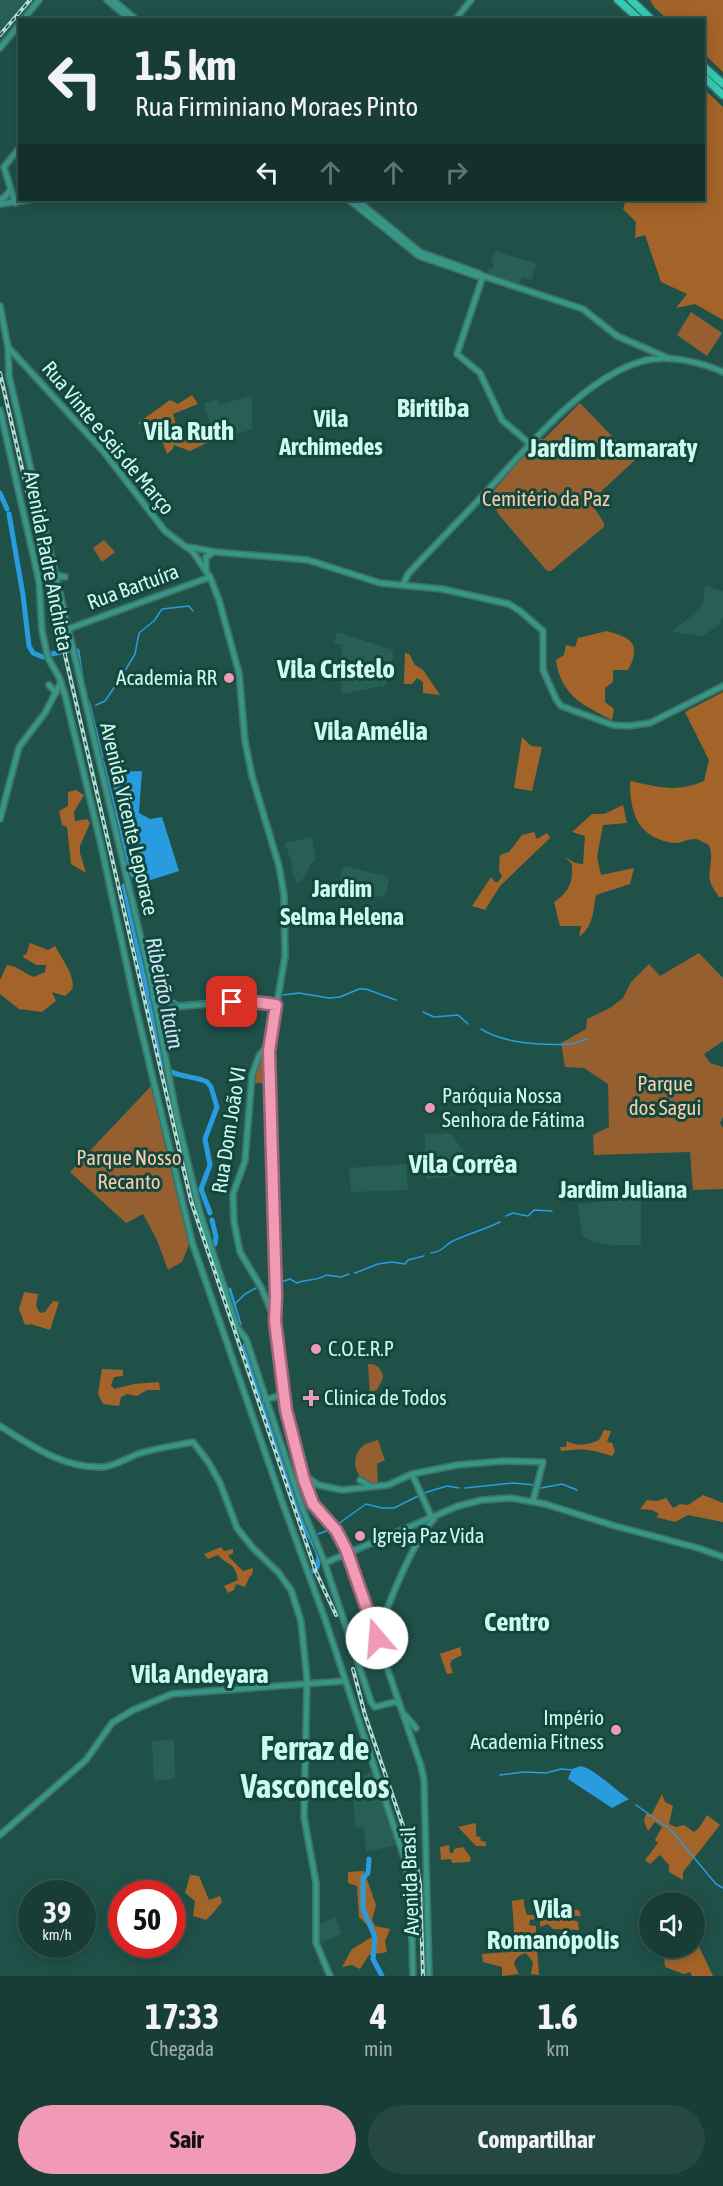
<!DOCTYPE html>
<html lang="pt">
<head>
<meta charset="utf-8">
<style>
	:root { --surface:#183d37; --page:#254842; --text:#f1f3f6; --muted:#9faead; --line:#365652; --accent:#f09ab5 }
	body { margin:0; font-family:"Asap Condensed",sans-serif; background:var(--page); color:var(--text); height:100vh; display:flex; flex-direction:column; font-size:22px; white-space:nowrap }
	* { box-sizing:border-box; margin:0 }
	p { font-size:20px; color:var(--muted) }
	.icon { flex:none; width:33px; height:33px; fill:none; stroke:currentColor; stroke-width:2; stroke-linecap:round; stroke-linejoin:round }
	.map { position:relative; height:1976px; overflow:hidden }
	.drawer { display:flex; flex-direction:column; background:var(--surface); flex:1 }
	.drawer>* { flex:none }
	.guide { position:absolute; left:18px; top:18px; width:687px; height:183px; border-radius:0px; box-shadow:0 3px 15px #0003,0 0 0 2px var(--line); background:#183d37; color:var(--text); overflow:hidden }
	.tools { position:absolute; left:639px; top:1892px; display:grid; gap:12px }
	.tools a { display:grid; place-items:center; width:66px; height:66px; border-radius:50%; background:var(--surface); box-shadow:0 3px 15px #0003,0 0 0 2px var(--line); font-size:30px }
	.speed { position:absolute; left:18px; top:1880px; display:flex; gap:12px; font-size:30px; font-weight:700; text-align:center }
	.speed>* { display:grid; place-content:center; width:78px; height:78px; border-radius:50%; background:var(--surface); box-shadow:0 3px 15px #0003,0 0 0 2px var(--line); line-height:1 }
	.speed small { font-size:15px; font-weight:400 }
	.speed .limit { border:9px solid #d22; background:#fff; color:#111 }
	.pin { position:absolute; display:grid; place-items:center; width:51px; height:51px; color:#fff; margin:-26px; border-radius:12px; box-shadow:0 3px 9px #0006 }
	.me { position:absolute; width:66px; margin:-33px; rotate:342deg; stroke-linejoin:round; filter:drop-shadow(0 0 4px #0008) }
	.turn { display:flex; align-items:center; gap:21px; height:126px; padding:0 18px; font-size:27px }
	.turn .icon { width:78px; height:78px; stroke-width:2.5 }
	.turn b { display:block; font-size:42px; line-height:51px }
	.lanes { display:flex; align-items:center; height:57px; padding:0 18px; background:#0003; justify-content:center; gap:30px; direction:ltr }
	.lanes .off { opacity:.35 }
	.eta { display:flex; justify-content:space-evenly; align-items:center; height:102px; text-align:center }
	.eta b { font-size:36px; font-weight:700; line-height:42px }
	.action { display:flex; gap:12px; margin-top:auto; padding:12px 18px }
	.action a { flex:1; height:69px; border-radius:36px; background:var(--accent); color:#111; font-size:24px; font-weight:700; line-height:69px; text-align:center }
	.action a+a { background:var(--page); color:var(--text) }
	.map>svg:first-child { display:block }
</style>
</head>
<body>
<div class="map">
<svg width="723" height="1976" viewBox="0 0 723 1976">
	<rect width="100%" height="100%" fill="#205149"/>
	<g fill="#285f55">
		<polygon points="0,0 35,0 0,42"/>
		<polygon points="495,251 537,264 531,280 522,277 518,285 487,274 489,268 492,269 494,264 491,262"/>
		<polygon points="252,396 252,429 215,441 204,403 218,399 220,404"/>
		<polygon points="705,586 723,591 723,616 720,624 703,636 673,632 672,631 699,610 703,603"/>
		<polygon points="337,632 393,650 392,668 386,673 387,685 342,694 341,663 352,668 354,661 341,657 343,645 334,643"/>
		<polygon points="312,837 316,860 311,864 301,882 296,882 290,868 293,867 285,843"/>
		<polygon points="343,866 386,876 389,880 385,895 381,897 338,889"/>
		<polygon points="452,1133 451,1134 467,1156 479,1155 478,1174 426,1179 425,1134"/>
		<polygon points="406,1164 408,1190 351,1192 349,1168"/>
		<polygon points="641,1199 641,1245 610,1245 593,1242 583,1237 577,1204 601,1202 602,1200"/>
		<polygon points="174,1739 175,1779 154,1781 152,1741"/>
		<polygon points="372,1772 396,1845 366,1852 364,1827 356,1828 352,1792 361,1787 361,1776"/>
		<polygon points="336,1917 341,1934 319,1943 319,1924"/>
	</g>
	<g fill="#955f30">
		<polygon points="691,312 722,333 707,356 677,335"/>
		<polygon points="580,403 635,460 592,500 591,503 604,523 604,527 551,571 547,571 499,515 490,495 533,445 540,439 544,439"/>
		<polygon points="104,540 115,552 102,562 93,548"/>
		<polygon points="699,953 723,978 723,1041 704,1054 710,1063 723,1067 723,1117 720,1123 723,1128 723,1189 693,1190 690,1152 594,1155 593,1135 609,1127 608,1084 584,1068 565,1067 561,1043 586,1029 587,1019 610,1008 623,998 631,982 649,964 660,976"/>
		<path d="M262,1054l4,11v18h-12c0,-9 2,-22 8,-29z"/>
		<polygon points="152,1085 190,1242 182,1262 168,1270 157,1240 143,1214 126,1223 70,1172"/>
		<path d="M368,1364c9,-1 14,5 15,14l-6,12 -7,3z"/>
		<path d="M378,1440l7,20 -8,4 1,21c-18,0 -30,-21 -18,-36 5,-6 11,-7 18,-9z"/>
	</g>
	<g fill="#a46429">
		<polygon points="650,0 723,0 723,72 704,54 704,20 667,19 654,7"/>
		<polygon points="704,89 723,107 723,320 695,304 676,308 687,294 661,282 645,235 635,238 636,222 623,209 626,200 704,200"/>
		<polygon points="192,395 198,404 173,414 176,424 188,438 198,434 198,422 205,423 213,440 190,451 174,445 172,450 167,454 160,435 154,432 152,426 147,428 138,423 170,400 178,404"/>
		<path d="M607,631c6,2 14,4 19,7 13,7 8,22 2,32h-15v12l-8,6v14l9,7 -2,11c-29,-15 -51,-24 -56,-60l8,-5 2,-10 9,2 3,-9z"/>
		<polygon points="405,653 409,654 415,665 423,670 440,695 423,693 423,682 417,678 412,684 404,684"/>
		<path d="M723,692v205h-4c-2,-4 -6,-8 -8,-13 -5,-14 4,-23 -2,-39 -4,-2 -9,-5 -13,-6 -8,-1 -16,5 -23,4 -36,-6 -43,-30 -43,-62 29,6 46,12 74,0l5,-21 -24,-48z"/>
		<polygon points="522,737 531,746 542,747 532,791 514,788"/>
		<polygon points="76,790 84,795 74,812 75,821 87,819 90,823 80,846 80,853 86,873 71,864 67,827 62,825 59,811 68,806 68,792"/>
		<path d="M623,805l4,18 -24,2 -6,32 4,18 33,-7 -4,16 -34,11c-3,17 -3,32 -17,42l2,-11h-21l-6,-24c15,-10 19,-19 18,-38l-7,-7 10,6 8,1 2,-28 -13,-4 20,-18h12z"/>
		<polygon points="534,832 537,839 547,833 550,838 500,886 485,910 472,906 491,877 495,882 498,882 502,876 499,871 500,855 509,852 522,835"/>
		<path d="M30,943l18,7 7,-4c5,9 22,33 17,43 -2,3 -5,5 -7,7l-13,-4 4,9 -14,11 -23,-3 -19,-15v-14l7,-15c11,1 16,8 27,12l11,-5 1,-7h-9l-13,-7 -1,-4 3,1z"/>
		<polygon points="24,1292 38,1294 36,1306 40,1313 45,1312 53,1301 59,1302 50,1330 31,1324 25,1325 19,1309"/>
		<polygon points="102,1369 123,1370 123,1376 114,1377 111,1385 114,1389 134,1384 159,1382 160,1390 147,1390 137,1396 127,1394 121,1397 119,1406 103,1404 98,1394"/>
		<path d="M604,1430l7,1 -4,11 5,1 3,8 -3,5c-21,-7 -29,-8 -51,-5l-1,-4h6l1,-6c10,6 21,4 32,-1z"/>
		<polygon points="703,1495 723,1503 723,1522 688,1515 675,1522 656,1517 659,1514 652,1510 640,1509 647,1500 657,1501 666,1498 673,1508 680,1504 688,1505"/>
		<path d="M221,1547l3,4 9,-2v4l-5,3 15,15 10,-3 -1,7 -2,1 -5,11 -9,-3 -2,6 -6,3 -4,-7 14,-6c-4,-20 -10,-13 -20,-25l-10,4 -4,-5z"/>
		<polygon points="460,1647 462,1655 452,1660 450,1664 453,1673 447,1674 440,1654"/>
		<polygon points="662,1794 665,1802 673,1806 669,1824 676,1827 684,1825 694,1832 699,1828 707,1815 720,1825 683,1872 683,1880 669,1872 669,1865 660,1855 650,1864 645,1860 658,1843 655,1840 662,1827 655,1822 648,1831 644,1821 646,1814 652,1814"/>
		<polygon points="476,1823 476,1836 480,1837 481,1841 486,1842 486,1846 476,1846 458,1827"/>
		<polygon points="449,1845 450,1853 453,1853 454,1849 463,1847 471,1858 470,1862 452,1863 451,1859 441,1860 440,1847"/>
		<polygon points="364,1871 376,1905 372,1920 375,1926 390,1929 385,1941 387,1952 369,1955 360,1969 352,1965 342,1967 352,1949 372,1937 368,1926 359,1917 357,1886 348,1883 348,1872"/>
		<polygon points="190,1875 199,1876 209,1900 220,1896 222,1902 213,1913 206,1920 193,1916 195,1901 185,1893"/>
		<polygon points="524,1899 524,1905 527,1915 535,1915 536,1919 530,1920 529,1925 536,1926 536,1939 523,1939 519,1946 515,1946 512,1901"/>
		<polygon points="540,1907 579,1910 581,1916 572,1916 570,1919 578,1922 579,1930 553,1929 548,1924 540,1927 540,1916 547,1916 548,1913 540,1912"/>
		<polygon points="681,1947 699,1947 713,1976 692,1976 690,1972 684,1974 665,1967 664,1954"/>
		<path d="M537,1950l2,25 -8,-1 2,-12 -7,-9c-7,2 -10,4 -12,11l5,10 -17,2v-9l-19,-5 -1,-8z"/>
	</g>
	<g fill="#289cde">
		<polygon points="142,771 139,813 150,819 162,817 179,871 135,885 130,871 132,866 110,772"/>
		<path d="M581,1766c15,4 34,24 48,33l-17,9 -44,-29 4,-10z"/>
	</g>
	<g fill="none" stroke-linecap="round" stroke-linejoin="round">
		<g stroke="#289cde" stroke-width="1.5">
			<polyline points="96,705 105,701 120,679 135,654 139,633 154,621 162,609 189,606 193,611"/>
			<polyline points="159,995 179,1003 236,998 270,997"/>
			<polyline points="283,995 299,993 329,998 340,997 359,989 366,989 396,1000"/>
			<polyline points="151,1004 152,1002"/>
			<polyline points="423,1012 434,1017 458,1015 468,1024"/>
			<path d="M481,1029c22,14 61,17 88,15 6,0 12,-3 18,-5"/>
			<polyline points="506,1216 513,1213 528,1216 534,1210 552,1211"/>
			<path d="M431,1253c12,-2 12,-6 20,-11 15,-8 33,-12 49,-20"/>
			<polyline points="355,1273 378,1264 392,1262 405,1264 408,1260 424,1256"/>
			<path d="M281,1282l9,-3 7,4c9,-4 22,-2 29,-8l15,2 8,-3"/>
			<polyline points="234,1305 245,1294 256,1288"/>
			<polyline points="465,1488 513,1483 535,1485"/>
			<polyline points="541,1488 562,1484 577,1490"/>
			<polyline points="424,1493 447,1486 459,1488"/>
			<polyline points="338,1524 366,1504 382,1508 394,1508 418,1496"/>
			<polyline points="318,1534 329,1530"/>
			<polyline points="500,1775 524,1772 546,1773 561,1769 573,1770"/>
			<polyline points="636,1805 670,1829 716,1884 723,1888"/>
		</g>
		<g stroke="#289cde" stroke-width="5">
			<polyline points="0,493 7,509"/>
			<polyline points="9,514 23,595 29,646 33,653 43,657"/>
			<polyline points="75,650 77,651 81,677"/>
			<polyline points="65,651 67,651"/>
			<polyline points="52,654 60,652"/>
			<polyline points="88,703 101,757"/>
			<polyline points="102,762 129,870 134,876"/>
			<path d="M124,886l40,179c7,13 31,10 43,17l4,5 6,20 -12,32 5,26 -9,24 9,24"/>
			<polyline points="212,1220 216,1237 215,1244"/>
			<polyline points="229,1290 239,1324"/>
			<polyline points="245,1346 262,1403 304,1525 317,1550 319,1557 317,1567 313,1571"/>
			<polyline points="369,1859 368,1873 363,1878 363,1909 375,1937 373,1959 382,1976"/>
		</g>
		<defs>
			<g id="secondary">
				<polyline points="107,0 130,20"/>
				<polyline points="113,0 137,20"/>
				<polyline points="23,20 39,0"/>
				<polyline points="455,20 471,0"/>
				<polyline points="0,48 20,24"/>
				<polyline points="0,200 5,197 11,189"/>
				<polyline points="349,200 419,256 477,276 483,276"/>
				<polyline points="357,200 420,252 478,273 483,276 583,309 617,336 668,358"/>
				<polyline points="15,203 4,167 20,147"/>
				<polyline points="0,204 28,200"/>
				<polyline points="483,276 457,354 480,373 502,420 530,444"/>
				<polyline points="0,306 8,347 9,376 150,977 177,1118 200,1213 237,1327 246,1339 303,1510 324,1561 371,1702 375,1707 394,1702 399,1704"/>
				<path d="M8,347l95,104 62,80 28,21 17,25 9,23 20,73 6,68 7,35 27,90 5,29 1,61 -16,95 7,245c0,57 8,114 24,169 3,11 6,25 11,35 9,18 27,30 35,49l75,217 3,14 5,196"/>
				<polyline points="0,410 39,581 42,631 48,658 59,677 65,695 101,845 135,1004 192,1242 284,1507 325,1619 406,1863 411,1904 413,1976"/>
				<polyline points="189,547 216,552 308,560 380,583 442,589 509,604 520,611 543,631 543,670 556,699 561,706 613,725 628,726 650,723 723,686"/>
				<polyline points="206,569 206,557 214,552"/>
				<polyline points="55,575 65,577"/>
				<path d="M403,585l5,-11c26,-28 53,-55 79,-83 40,-43 97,-114 156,-130 25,-7 57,1 80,11"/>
				<polyline points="68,629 210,577"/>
				<polyline points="49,685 56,693"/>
				<polyline points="0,819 19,747 45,713 61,682"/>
				<polyline points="153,997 164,1005 173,1007 245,1001 276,1005"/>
				<polyline points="269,1043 259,1056 252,1075 245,1161 233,1194 234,1222 240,1252 262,1289 274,1318"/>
				<polyline points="265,1400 278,1396 283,1401"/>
				<path d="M0,1426c31,20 65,43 103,41 12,-1 24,-9 35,-13 17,-6 37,-8 55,-12l16,21 11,20 17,45 16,20 25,24 13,18 10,31 6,59 -3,137 12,66v60l14,33"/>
				<polyline points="303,1474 318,1485 342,1490 388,1485 412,1474 457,1465 504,1461 543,1462 533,1501"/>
				<polyline points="412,1474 432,1518"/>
				<polyline points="360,1480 370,1486"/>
				<polyline points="325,1563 458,1506 482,1500 511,1498 545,1504 615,1526 698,1548 723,1557"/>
				<path d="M379,1641c2,-26 36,-103 55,-122"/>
				<polyline points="405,1715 416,1728"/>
				<polyline points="0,1835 86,1760 112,1723 133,1710 172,1694 345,1681"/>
			</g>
			<g id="highway">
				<polyline points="618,0 640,20"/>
				<polyline points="631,0 652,20"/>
				<polyline points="704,67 723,84"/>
				<polyline points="704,77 723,95"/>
			</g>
		</defs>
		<use href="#secondary" stroke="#3e7169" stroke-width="8"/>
		<use href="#highway" stroke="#3e7169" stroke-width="10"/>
		<use href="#secondary" stroke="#379787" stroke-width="4.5"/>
		<use href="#highway" stroke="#34ccb4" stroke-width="7"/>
		<defs>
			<g id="rail">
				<polyline points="0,35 30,0"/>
				<polyline points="0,373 191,1201 316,1572 336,1615"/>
				<polyline points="353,1669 365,1715 417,1867 420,1884 423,1976"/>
			</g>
		</defs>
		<use href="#rail" stroke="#b1ddd3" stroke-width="4"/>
		<use href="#rail" stroke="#13473e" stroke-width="1.5" stroke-dasharray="4.5" stroke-linecap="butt"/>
	</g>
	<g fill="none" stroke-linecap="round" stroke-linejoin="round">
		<defs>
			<polyline id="route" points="232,1002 248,1001 276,1005 269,1051 276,1296 275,1321 286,1410 304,1480 313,1504 336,1530 346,1549 377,1638"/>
		</defs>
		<use href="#route" stroke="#9c6476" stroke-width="15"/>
		<use href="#route" stroke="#f09ab5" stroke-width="10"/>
	</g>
	<g fill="#f09ab5" stroke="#13473e" stroke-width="2">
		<circle cx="229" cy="678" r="6"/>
		<circle cx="430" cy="1108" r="6"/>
		<circle cx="316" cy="1349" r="6"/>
		<path d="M308 1389h6v6h6v6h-6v6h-6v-6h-6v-6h6z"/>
		<circle cx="360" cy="1536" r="6"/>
		<circle cx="616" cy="1730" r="6"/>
	</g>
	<g text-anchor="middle" stroke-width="6" stroke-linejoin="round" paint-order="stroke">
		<g font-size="21" fill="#cef9ef" stroke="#13473e">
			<text transform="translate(108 438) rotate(50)" y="7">Rua Vinte e Seis de Março</text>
			<text transform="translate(48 561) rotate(79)" y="7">Avenida Padre Anchieta</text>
			<text transform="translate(133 587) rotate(-20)" y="7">Rua Bartuíra</text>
			<text transform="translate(129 819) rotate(77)" y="7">Avenida Vicente Leporace</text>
			<text transform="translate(229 1130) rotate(-81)" y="7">Rua Dom João VI</text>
			<text transform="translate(410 1881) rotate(-92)" y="7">Avenida Brasil</text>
		</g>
		<g font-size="21" fill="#f9cdab" stroke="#13473e">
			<text x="546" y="506">Cemitério da Paz</text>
			<text x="665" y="1091">Parque<tspan x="665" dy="24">dos Sagui</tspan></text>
			<text x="129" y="1165">Parque Nosso<tspan x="129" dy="24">Recanto</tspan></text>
		</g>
		<g font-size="21" fill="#cef9ef" stroke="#13473e" text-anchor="start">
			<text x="217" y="685" text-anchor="end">Academia RR</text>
			<text x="442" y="1103">Paróquia Nossa<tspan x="442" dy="24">Senhora de Fátima</tspan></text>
			<text x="328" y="1356">C.O.E.R.P</text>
			<text x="324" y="1405">Clinica de Todos</text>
			<text x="372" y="1543">Igreja Paz Vida</text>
			<text x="604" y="1725" text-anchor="end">Império<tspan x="604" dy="24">Academia Fitness</tspan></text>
		</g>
		<g font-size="22" font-style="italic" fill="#cce3f4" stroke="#13473e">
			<text transform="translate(165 993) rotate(78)" y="8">Ribeirão Itaim</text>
		</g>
		<g font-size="24" font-weight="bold" fill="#cef9ef" stroke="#13473e">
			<text x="331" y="427">Vila<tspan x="331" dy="28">Archimedes</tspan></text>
			<text x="342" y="897">Jardim<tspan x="342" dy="28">Selma Helena</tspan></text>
			<text x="623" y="1198">Jardim Juliana</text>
		</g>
		<g font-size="27" font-weight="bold" fill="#cef9ef" stroke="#13473e">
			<text x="433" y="417">Biritiba</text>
			<text x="189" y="440">Vila Ruth</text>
			<text x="613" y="457">Jardim Itamaraty</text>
			<text x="336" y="678">Vila Cristelo</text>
			<text x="371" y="740">Vila Amélia</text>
			<text x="463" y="1173">Vila Corrêa</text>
			<text x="517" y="1631">Centro</text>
			<text x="200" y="1683">Vila Andeyara</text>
			<text x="553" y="1918">Vila<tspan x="553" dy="31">Romanópolis</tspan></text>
		</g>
		<g font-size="33" font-weight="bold" fill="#cef9ef" stroke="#13473e">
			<text x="315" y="1760">Ferraz de<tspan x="315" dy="38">Vasconcelos</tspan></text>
		</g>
	</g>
</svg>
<div class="tools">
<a><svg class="icon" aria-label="sound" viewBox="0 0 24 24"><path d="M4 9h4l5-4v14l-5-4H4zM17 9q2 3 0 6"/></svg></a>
</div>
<div class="speed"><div>39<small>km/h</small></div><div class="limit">50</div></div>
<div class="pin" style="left:232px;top:1002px;background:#d93025"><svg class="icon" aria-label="arrive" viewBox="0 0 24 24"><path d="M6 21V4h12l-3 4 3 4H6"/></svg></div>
<svg class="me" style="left:377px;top:1638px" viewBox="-20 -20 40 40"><circle r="19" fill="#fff"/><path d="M0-13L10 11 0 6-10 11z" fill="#f09ab5"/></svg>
<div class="guide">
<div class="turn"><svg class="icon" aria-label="left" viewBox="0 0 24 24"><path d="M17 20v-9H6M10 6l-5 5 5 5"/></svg><div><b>1.5 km</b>Rua Firminiano Moraes Pinto</div></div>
<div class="lanes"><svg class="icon" aria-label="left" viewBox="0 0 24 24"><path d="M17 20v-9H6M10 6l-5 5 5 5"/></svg><svg class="icon off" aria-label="ahead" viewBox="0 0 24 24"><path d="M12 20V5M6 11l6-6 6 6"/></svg><svg class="icon off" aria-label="ahead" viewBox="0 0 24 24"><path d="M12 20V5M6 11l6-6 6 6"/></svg><svg class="icon off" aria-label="right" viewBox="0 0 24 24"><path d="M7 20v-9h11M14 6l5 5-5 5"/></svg></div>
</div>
</div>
<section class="drawer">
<div class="eta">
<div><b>17:33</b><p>Chegada</p></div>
<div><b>4</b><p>min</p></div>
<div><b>1.6</b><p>km</p></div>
</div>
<div class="action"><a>Sair</a><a>Compartilhar</a></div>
</section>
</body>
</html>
